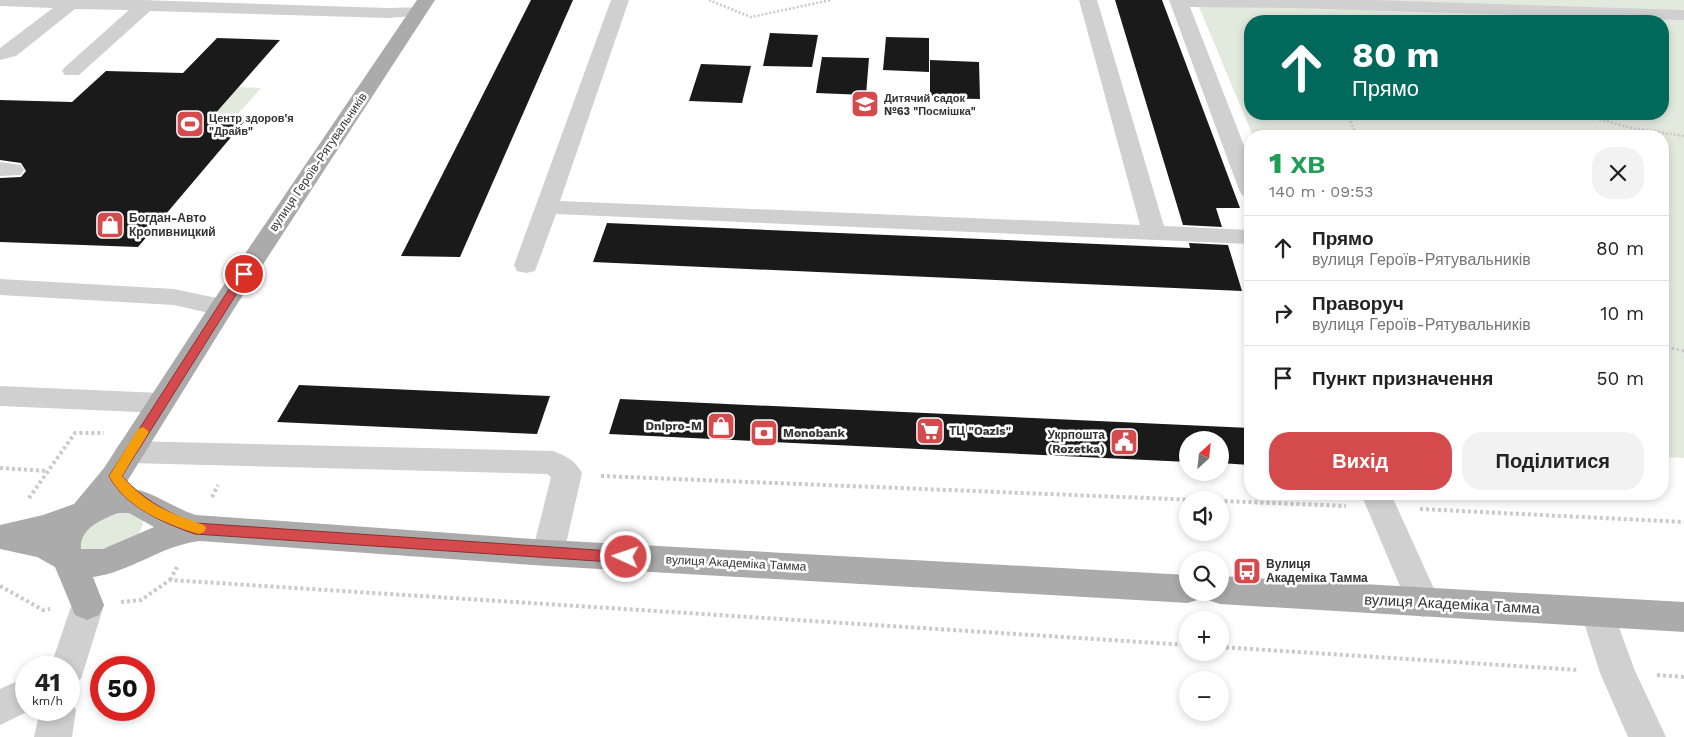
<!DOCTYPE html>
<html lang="uk">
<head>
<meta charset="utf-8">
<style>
	:root { --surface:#fff; --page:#f2f2f2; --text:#222; --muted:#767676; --line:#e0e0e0; --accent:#d54a4c }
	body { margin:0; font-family:"Work Sans",sans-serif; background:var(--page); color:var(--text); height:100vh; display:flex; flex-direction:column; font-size:19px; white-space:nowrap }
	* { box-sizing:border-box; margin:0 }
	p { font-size:16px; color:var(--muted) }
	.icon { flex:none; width:28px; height:28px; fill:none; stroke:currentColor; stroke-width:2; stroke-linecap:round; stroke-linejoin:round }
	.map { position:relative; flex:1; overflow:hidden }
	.sheet { position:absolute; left:1244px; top:130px; width:425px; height:370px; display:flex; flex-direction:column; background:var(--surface); border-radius:20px; box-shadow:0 2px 8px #0003 }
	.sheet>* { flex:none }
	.hud { position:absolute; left:1244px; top:15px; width:425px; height:105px; border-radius:20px; box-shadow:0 2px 8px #0003; background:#00695c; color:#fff; overflow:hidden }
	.needle { width:32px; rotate:27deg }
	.buttons { position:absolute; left:1179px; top:431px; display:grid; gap:10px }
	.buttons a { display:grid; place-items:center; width:50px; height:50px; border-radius:50%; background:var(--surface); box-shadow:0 2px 8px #0003; font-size:25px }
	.speed { position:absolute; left:15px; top:656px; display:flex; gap:10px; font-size:25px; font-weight:700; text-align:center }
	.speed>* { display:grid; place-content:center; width:65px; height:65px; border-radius:50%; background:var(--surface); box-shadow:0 2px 8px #0003; line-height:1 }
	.speed small { font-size:12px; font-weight:400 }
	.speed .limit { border:8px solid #d22; background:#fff; color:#111 }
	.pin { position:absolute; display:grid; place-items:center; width:42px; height:42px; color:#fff; margin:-21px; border:2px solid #fff; border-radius:50%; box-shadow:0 1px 5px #0007 }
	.me { position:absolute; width:55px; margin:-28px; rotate:273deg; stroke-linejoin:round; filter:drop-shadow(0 0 4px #0008) }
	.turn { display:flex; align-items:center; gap:18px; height:105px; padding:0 25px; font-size:22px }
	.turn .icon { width:65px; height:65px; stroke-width:2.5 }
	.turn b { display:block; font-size:35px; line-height:42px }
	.round { display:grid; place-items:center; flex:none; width:52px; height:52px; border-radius:20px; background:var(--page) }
	.overview { display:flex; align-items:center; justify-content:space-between; height:85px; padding:0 25px }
	h1 { font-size:30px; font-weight:800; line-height:38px; color:#1e9e55 }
	.button { display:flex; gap:10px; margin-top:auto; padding:10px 25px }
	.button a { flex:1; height:58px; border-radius:20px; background:var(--accent); color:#fff; font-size:20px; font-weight:800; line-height:58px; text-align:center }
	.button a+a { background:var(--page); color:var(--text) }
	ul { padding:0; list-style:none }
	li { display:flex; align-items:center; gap:15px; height:65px; padding:0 25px; border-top:1px solid var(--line) }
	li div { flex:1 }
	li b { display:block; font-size:19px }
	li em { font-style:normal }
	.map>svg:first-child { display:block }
</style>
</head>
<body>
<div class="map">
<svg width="1684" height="737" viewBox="0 0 1684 737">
	<rect width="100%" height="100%" fill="#fff"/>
	<g fill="#e2e9dd" fill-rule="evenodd">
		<path d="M1196,0h488v458l-21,-1 -1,-321h-409zM1250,21h412v93h-412z"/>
		<polygon points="238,87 261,88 237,115 214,115"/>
		<path d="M108,507l36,8c-1,33 -33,35 -59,45l-13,-26z"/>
	</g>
	<g fill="#1a1a1a">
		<polygon points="531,0 573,0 460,257 401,256"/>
		<polygon points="1115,0 1162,0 1240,208 1216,208 1222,227 1183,225"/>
		<polygon points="770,33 818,35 812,67 763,66"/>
		<polygon points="886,37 929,38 929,72 883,70"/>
		<polygon points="217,38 280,40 214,115 249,116 138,247 0,242 0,178 21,177 26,171 21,163 0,160 0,100 72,102 106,71 183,73"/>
		<polygon points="822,57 869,58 866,95 816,93"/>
		<polygon points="930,60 979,62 980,99 930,98"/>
		<polygon points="701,64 751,66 742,103 689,101"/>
		<polygon points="607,223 1190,248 1189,243 1228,245 1242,291 593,262"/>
		<polygon points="299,385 550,396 537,434 277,422"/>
		<polygon points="620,399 1250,428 1250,465 1220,463 1220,440 1188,440 1188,462 609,434"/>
	</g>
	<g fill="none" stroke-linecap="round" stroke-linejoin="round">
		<g stroke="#cacaca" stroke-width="2.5" stroke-dasharray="2 2" stroke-linecap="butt">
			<polyline points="709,0 751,17 831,0"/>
			<polyline points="1347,114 1357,136"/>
			<polyline points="1580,114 1632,128 1684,136"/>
		</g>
		<polyline stroke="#cacaca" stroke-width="3" stroke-dasharray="2.5 2.5" stroke-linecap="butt" points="1662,346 1684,351"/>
		<g stroke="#cacaca" stroke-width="4" stroke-dasharray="3 3" stroke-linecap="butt">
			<polyline points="0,468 47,471"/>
			<polyline points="601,476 1346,506"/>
			<polyline points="212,497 218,485"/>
			<polyline points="29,498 75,433 104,433"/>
			<polyline points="1420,509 1684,522"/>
			<polyline points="170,580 177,567"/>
			<polyline points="0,586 43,610 50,609"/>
			<polyline points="121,602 141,600 170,580 1188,645"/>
			<polyline points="1220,647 1579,670"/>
			<polyline points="1657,675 1684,677"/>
		</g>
		<g fill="#d0d0d0" fill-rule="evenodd">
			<polygon points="0,0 142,0 388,8 425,7 428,11 425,15 388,18 150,11 79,75 65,75 62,71 65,67 129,10 75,9 16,56 0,60 0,48 53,8 0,6"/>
			<polygon points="611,0 629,0 560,201 1140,225 1079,0 1097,0 1164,226 1250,230 1250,244 556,214 535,271 526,273 517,271 514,265"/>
			<polygon points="1169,0 1371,0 1684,10 1684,20 1294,8 1190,7 1250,161 1250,197 1242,195 1239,190"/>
			<polygon points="0,162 21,165 24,170 21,175 0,176"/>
			<polygon points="0,279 174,289 231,301 235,307 231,313 222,316 174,305 0,295"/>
			<polygon points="0,386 161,393 171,396 175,403 171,410 161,413 0,406"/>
			<path d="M129,441l424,10c13,5 23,10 29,22l-18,80 -5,10 -11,3 -11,-3 -5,-10 19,-76 -4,-3 -418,-11 -10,-3 -5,-8 5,-8z"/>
			<polygon points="1361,494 1391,494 1440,602 1435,612 1423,617 1411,612"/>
			<polygon points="87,590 99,595 104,605 81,679 69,684 69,668 50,668 75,595"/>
			<polygon points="1598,598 1610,603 1635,671 1666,737 1628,737 1600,673 1581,613 1586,603"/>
			<polygon points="26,677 26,710 31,710 0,725 0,689"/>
			<polygon points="69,697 76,710 72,737 34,737 40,710 69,710"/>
		</g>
		<g fill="#ababab" fill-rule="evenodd">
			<path d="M417,0h18l-203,312 -109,176c25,-1 49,20 73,27l352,25 640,35v17h15l-3,7 -12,4 -640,-37 -348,-25c-38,4 -69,31 -107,36l11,28 -5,10 -12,5 -12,-5 -20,-48 -18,-10 -37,-8v-24l43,-10 31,-11 30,-36 109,-167zM118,513h11l25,14 -51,22h-22c-2,-21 22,-30 37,-36z"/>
			<polygon points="1220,576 1684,602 1684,632 1220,604 1208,600 1205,592 1220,592"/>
		</g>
	</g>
	<path fill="#d54a4c" stroke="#8a3031" d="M244,271l5,3 -127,202c19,22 45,37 73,47l431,29 4,1 2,4 -2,4 -4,2 -431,-29c-31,-11 -70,-27 -86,-58l131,-204z"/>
	<path fill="#f59e0b" d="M143,427l6,5 -27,44c25,29 47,37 82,49l2,3 -2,4 -5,2c-33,-10 -72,-25 -90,-58l2,-3 27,-44z"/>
	<defs>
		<symbol id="school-square" viewBox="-11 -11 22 22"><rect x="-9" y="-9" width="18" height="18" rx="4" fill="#d54a4c" stroke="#fff"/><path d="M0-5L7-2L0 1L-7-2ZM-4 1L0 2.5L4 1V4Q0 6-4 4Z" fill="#fff"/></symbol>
		<symbol id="stadium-square" viewBox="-11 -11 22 22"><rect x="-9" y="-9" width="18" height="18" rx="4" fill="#d54a4c" stroke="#fff"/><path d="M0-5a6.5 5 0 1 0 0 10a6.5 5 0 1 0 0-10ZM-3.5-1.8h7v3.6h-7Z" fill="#fff"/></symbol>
		<symbol id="shop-square" viewBox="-11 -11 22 22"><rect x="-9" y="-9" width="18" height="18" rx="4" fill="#d54a4c" stroke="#fff"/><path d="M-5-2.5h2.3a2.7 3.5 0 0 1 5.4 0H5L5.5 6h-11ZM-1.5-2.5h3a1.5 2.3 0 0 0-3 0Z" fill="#fff"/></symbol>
		<symbol id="supermarket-square" viewBox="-11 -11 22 22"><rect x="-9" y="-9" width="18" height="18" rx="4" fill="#d54a4c" stroke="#fff"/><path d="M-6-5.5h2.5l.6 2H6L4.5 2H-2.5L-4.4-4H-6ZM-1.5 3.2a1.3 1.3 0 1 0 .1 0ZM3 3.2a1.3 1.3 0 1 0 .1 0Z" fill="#fff"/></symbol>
		<symbol id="bank-square" viewBox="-11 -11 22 22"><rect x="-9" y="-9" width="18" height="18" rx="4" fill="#d54a4c" stroke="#fff"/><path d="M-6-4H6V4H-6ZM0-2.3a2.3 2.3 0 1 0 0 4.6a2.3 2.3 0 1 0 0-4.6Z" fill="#fff"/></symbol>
		<symbol id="civic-square" viewBox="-11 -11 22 22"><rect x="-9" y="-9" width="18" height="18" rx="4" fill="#d54a4c" stroke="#fff"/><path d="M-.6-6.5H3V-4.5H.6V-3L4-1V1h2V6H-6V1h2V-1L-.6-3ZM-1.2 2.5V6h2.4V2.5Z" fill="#fff"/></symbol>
		<symbol id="bus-square" viewBox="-11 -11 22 22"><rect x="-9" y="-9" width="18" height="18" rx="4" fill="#d54a4c" stroke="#fff"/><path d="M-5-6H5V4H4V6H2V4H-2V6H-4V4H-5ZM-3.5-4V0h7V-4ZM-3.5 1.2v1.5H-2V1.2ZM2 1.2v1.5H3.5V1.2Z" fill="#fff"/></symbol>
	</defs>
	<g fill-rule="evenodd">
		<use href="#school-square" x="849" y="88" width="32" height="32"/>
		<use href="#stadium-square" x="174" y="108" width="32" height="32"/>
		<use href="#shop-square" x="94" y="209" width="32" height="32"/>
		<use href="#shop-square" x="705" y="410" width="32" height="32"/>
		<use href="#supermarket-square" x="914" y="415" width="32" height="32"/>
		<use href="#bank-square" x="748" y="417" width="32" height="32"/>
		<use href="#civic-square" x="1108" y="426" width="32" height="32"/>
		<use href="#bus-square" x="1231" y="555" width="32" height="32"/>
	</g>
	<g text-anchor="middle" stroke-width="5" stroke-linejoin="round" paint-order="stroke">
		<g font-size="11" font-weight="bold" fill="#333" stroke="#fff" text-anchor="start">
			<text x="884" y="102">Дитячий садок<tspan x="884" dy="13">№63 "Посмішка"</tspan></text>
			<text x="209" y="122">Центр здоров'я<tspan x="209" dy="13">"Драйв"</tspan></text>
		</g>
		<g font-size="12" fill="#333" stroke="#fff">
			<text transform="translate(318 162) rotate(-56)" y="4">вулиця Героїв-Рятувальників</text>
			<text transform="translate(736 563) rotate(3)" y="4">вулиця Академіка Тамма</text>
		</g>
		<g font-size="12" font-weight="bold" fill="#333" stroke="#fff" text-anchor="start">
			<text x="129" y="222">Богдан-Авто<tspan x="129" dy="14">Кропивницкий</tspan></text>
			<text x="702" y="430" text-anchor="end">Dnipro-M</text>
			<text x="949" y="435">ТЦ "Oazis"</text>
			<text x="783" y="437">Monobank</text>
			<text x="1105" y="439" text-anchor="end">Укрпошта<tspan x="1105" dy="14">(Rozetka)</tspan></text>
			<text x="1266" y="568">Вулиця<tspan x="1266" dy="14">Академіка Тамма</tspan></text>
		</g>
		<g font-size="15" fill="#333" stroke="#fff">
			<text transform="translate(1452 604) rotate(3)" y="5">вулиця Академіка Тамма</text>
		</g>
	</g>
</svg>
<div class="buttons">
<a><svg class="needle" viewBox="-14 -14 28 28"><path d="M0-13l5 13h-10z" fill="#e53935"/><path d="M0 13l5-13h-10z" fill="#767676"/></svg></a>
<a><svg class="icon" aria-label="sound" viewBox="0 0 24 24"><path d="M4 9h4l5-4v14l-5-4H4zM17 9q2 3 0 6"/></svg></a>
<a><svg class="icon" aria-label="search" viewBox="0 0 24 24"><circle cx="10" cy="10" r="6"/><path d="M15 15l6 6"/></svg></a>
<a>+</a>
<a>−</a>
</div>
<div class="speed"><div>41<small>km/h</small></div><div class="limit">50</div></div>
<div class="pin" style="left:244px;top:274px;background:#d93025"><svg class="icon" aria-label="arrive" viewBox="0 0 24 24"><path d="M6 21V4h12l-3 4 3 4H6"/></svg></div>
<svg class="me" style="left:626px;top:557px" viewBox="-20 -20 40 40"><circle r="17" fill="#d54a4c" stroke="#fff" stroke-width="3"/><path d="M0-11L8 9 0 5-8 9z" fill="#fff"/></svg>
<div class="hud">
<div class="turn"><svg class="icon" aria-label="ahead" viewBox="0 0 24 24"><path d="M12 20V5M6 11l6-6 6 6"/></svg><div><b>80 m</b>Прямо</div></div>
</div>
<section class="sheet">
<div class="overview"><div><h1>1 хв</h1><p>140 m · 09:53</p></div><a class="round"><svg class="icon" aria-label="close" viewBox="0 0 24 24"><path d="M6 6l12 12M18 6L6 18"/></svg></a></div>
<ul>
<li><svg class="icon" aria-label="ahead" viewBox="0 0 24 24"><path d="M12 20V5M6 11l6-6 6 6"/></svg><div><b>Прямо</b><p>вулиця Героїв-Рятувальників</p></div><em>80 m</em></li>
<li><svg class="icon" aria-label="right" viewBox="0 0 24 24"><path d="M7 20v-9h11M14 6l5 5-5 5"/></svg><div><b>Праворуч</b><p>вулиця Героїв-Рятувальників</p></div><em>10 m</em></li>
<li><svg class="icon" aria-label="arrive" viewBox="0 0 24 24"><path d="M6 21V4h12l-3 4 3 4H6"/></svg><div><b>Пункт призначення</b></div><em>50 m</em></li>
</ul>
<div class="button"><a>Вихід</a><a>Поділитися</a></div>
</section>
</div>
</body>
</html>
